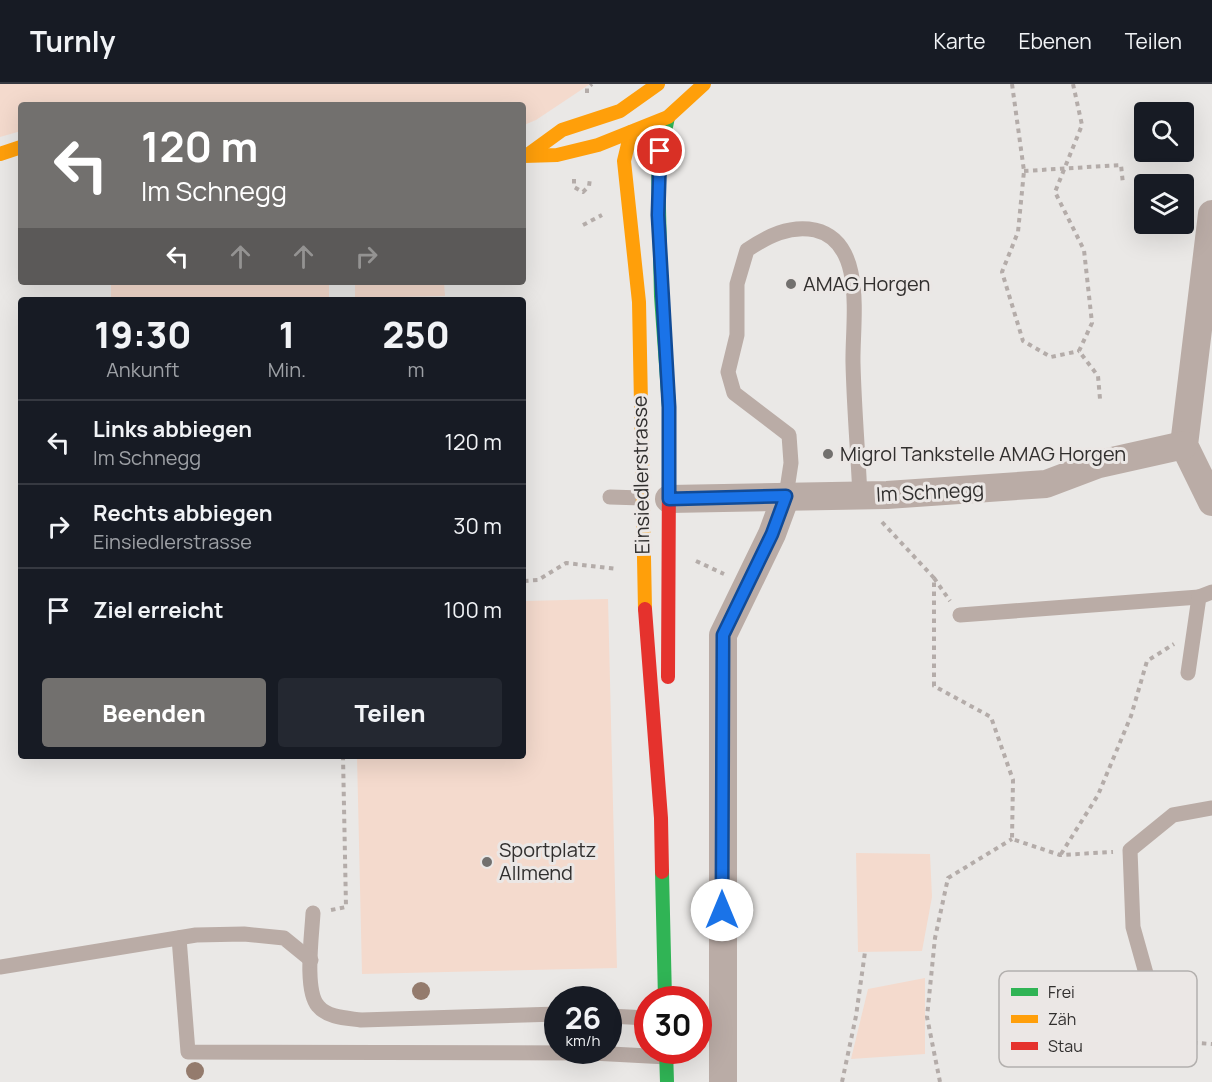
<!DOCTYPE html>
<html lang="de">
<head>
<meta charset="utf-8">
<style>
	:root { --surface:#171b24; --page:#242831; --text:#f1f3f6; --muted:#9ea1a6; --line:#363941; --accent:#72706e }
	body { margin:0; font-family:Manrope,sans-serif; background:var(--page); color:var(--text); height:100vh; display:flex; flex-direction:column; font-size:22px; white-space:nowrap }
	* { box-sizing:border-box; margin:0 }
	p { font-size:20px; color:var(--muted) }
	.icon { flex:none; width:33px; height:33px; fill:none; stroke:currentColor; stroke-width:2; stroke-linecap:round; stroke-linejoin:round }
	.map { position:relative; flex:1; overflow:hidden }
	.drawer { position:absolute; left:18px; top:213px; width:508px; height:462px; display:flex; flex-direction:column; background:var(--surface); border-radius:6px; box-shadow:0 6px 24px #0002 }
	.drawer>* { flex:none }
	.guide { position:absolute; left:18px; top:18px; width:508px; height:183px; border-radius:6px; box-shadow:0 6px 24px #0002; background:#72706e; color:#fff; overflow:hidden }
	.buttons { position:absolute; left:1134px; top:18px; display:grid; gap:12px }
	.buttons a { display:grid; place-items:center; width:60px; height:60px; border-radius:6px; background:var(--surface); box-shadow:0 6px 24px #0002; font-size:30px }
	.speed { position:absolute; left:544px; top:902px; display:flex; gap:12px; font-size:30px; font-weight:700; text-align:center }
	.speed>* { display:grid; place-content:center; width:78px; height:78px; border-radius:50%; background:var(--surface); box-shadow:0 6px 24px #0002; line-height:1 }
	.speed small { font-size:15px; font-weight:400 }
	.speed .limit { border:9px solid #d22; background:#fff; color:#111 }
	.pin { position:absolute; display:grid; place-items:center; width:51px; height:51px; color:#fff; margin:-26px; border:3px solid #fff; border-radius:50%; box-shadow:0 2px 6px #0007 }
	.me { position:absolute; width:66px; margin:-33px; rotate:0deg; stroke-linejoin:round; filter:drop-shadow(0 0 4px #0008) }
	.turn { display:flex; align-items:center; gap:21px; height:126px; padding:0 24px; font-size:27px }
	.turn .icon { width:78px; height:78px; stroke-width:2.5 }
	.turn b { display:block; font-size:42px; line-height:51px }
	.lanes { display:flex; align-items:center; height:57px; padding:0 24px; background:#0003; justify-content:center; gap:30px; direction:ltr }
	.lanes .off { opacity:.35 }
	.eta { display:flex; justify-content:space-evenly; align-items:center; height:102px; text-align:center }
	.eta b { font-size:36px; font-weight:800; line-height:42px }
	.action { display:flex; gap:12px; margin-top:auto; padding:12px 24px }
	.action a { flex:1; height:69px; border-radius:6px; background:var(--accent); color:#fff; font-size:24px; font-weight:800; line-height:69px; text-align:center }
	.action a+a { background:var(--page); color:var(--text) }
	ul { padding:0; list-style:none }
	li { display:flex; align-items:center; gap:18px; height:84px; padding:0 24px; border-top:2px solid var(--line) }
	li div { flex:1 }
	li b { display:block; font-size:22px }
	li em { font-style:normal }
	header { display:flex; align-items:center; gap:36px; box-sizing:border-box; height:84px; padding:0 30px; background:var(--surface); border-bottom:2px solid var(--line) }
	header strong { font-size:28px }
	nav { display:flex; gap:33px; margin-inline-start:auto; font-size:21px }
	.map>svg:first-child { display:block }
</style>
</head>
<body>
<header>
<strong>Turnly</strong>
<nav><a>Karte</a><a>Ebenen</a><a>Teilen</a></nav>
</header>
<div class="map">
<svg width="1212" height="998" viewBox="0 0 1212 998">
	<rect width="100%" height="100%" fill="#eae8e6"/>
	<g fill="#f4dacd">
		<polygon points="0,0 590,0 536,36 524,41 524,21 21,21 21,47 0,53"/>
		<rect x="111" y="198" width="218" height="18"/>
		<polygon points="355,198 444,198 445,212 355,214"/>
		<polygon points="608,515 617,884 362,890 357,672 524,672 524,517"/>
		<polygon points="856,769 930,770 932,813 922,867 858,868"/>
		<polygon points="925,894 925,970 851,975 868,905"/>
	</g>
	<g fill="none" stroke-linecap="round" stroke-linejoin="round">
		<g stroke="#b4aca9" stroke-width="4" stroke-dasharray="4.5 4.5" stroke-linecap="butt">
			<polyline points="1012,0 1024,87 1018,148 1002,188 1023,257 1051,273 1079,267"/>
			<polyline points="1073,0 1082,41 1055,108 1084,166 1092,239 1079,267 1098,292 1100,315"/>
			<polyline points="587,9 587,4 592,0"/>
			<polyline points="1024,87 1121,81 1123,100"/>
			<polyline points="574,95 574,103 583,108 589,102 590,95"/>
			<polyline points="583,141 602,131"/>
			<polyline points="882,438 934,494 934,602 991,633 1013,696 1012,755 1060,771 1113,768"/>
			<polyline points="696,477 724,490"/>
			<polyline points="934,494 950,517"/>
			<polyline points="524,497 538,496 566,479 617,485"/>
			<polyline points="1061,770 1098,711 1131,632 1147,577 1174,560"/>
			<polyline points="331,826 346,823 343,672"/>
			<polyline points="1153,943 1152,956 1212,960"/>
			<polyline points="842,998 856,932 865,868"/>
			<polyline points="940,998 927,933 935,854 948,794 1012,755"/>
		</g>
		<g stroke="#baaca6" stroke-width="15">
			<path d="M786,412l5,-33 -2,-28 -55,-42 -6,-21 9,-37v-51l10,-34c21,-14 42,-25 68,-20 52,12 37,93 38,133 1,44 5,89 7,133"/>
			<polyline points="610,413 642,414"/>
			<polyline points="960,531 1199,513"/>
			<polyline points="1188,589 1199,513 1212,508"/>
			<path d="M313,829c-1,21 -9,77 5,93 10,12 29,12 43,14l197,-6"/>
			<polyline points="179,854 188,968 592,969 667,973"/>
			<polyline points="0,883 196,851 244,850 284,854 311,876"/>
			<polyline points="1156,925 1133,843 1130,766 1173,731 1212,724"/>
			<polyline points="609,932 648,934"/>
		</g>
		<g stroke="#baaca6" stroke-width="28">
			<polyline points="1212,130 1184,361 1212,418"/>
			<polyline points="669,415 887,411 1046,400 1099,380 1184,361"/>
			<polyline points="723,998 723,551 772,450 786,412"/>
		</g>
		<g stroke="#30b455" stroke-width="14">
			<polyline points="668,33 658,81 661,212 669,323 669,387"/>
			<polyline points="662,788 665,915"/>
			<polyline points="666,966 667,998"/>
		</g>
		<g stroke="#ff9f0a" stroke-width="14">
			<polyline points="631,48 624,77 639,218 645,525"/>
			<polyline points="0,70 21,63"/>
			<polyline points="529,70 562,46 620,27 658,0"/>
			<polyline points="524,72 557,71 598,61 668,33 704,0"/>
		</g>
		<g stroke="#e5322d" stroke-width="14">
			<polyline points="645,525 661,734 662,788"/>
			<polyline points="668,593 669,387"/>
		</g>
	</g>
	<g fill="#947b6d">
		<circle cx="421" cy="907" r="9"/>
		<circle cx="195" cy="987" r="9"/>
	</g>
	<g fill="none" stroke-linecap="round" stroke-linejoin="round">
		<defs>
			<polyline id="route" points="660,67 658,131 669,323 669,415 786,412 772,450 723,551 722,826"/>
		</defs>
		<use href="#route" stroke="#114b97" stroke-width="15"/>
		<use href="#route" stroke="#1a73e8" stroke-width="10"/>
	</g>
	<g fill="#72706e" stroke="#ebe7e5" stroke-width="2">
		<circle cx="791" cy="200" r="6"/>
		<circle cx="828" cy="370" r="6"/>
		<circle cx="487" cy="778" r="6"/>
	</g>
	<g text-anchor="middle" stroke-width="6" stroke-linejoin="round" paint-order="stroke">
		<g font-size="20" fill="#312f2e" stroke="#ebe7e5" text-anchor="start">
			<text x="803" y="207">AMAG Horgen</text>
			<text x="840" y="377">Migrol Tankstelle AMAG Horgen</text>
			<text x="499" y="773">Sportplatz<tspan x="499" dy="23">Allmend</tspan></text>
		</g>
		<g font-size="20" fill="#312f2e" stroke="#ebe7e5">
			<text transform="translate(641 391) rotate(-91)" y="7">Einsiedlerstrasse</text>
			<text transform="translate(930 408) rotate(-3)" y="7">Im Schnegg</text>
		</g>
	</g>
	<rect x="999" y="887" width="198" height="96" rx="9" fill="#ebe7e5" stroke="#b3b0ae" stroke-width="1.5"/>
	<rect x="1011" y="904" width="27" height="8" fill="#30b455"/>
	<rect x="1011" y="931" width="27" height="8" fill="#ff9f0a"/>
	<rect x="1011" y="958" width="27" height="8" fill="#e5322d"/>
	<g font-size="16" fill="#312f2e">
		<text x="1048" y="914">Frei</text>
		<text x="1048" y="941">Zäh</text>
		<text x="1048" y="968">Stau</text>
	</g>
</svg>
<div class="buttons">
<a><svg class="icon" aria-label="search" viewBox="0 0 24 24"><circle cx="10" cy="10" r="6"/><path d="M15 15l6 6"/></svg></a>
<a><svg class="icon" aria-label="layers" viewBox="0 0 24 24"><path d="M12 4l9 5-9 5-9-5zM3 14l9 5 9-5"/></svg></a>
</div>
<div class="speed"><div>26<small>km/h</small></div><div class="limit">30</div></div>
<div class="pin" style="left:660px;top:67px;background:#d93025"><svg class="icon" aria-label="arrive" viewBox="0 0 24 24"><path d="M6 21V4h12l-3 4 3 4H6"/></svg></div>
<svg class="me" style="left:722px;top:826px" viewBox="-20 -20 40 40"><circle r="19" fill="#fff"/><path d="M0-13L10 11 0 6-10 11z" fill="#1a73e8"/></svg>
<div class="guide">
<div class="turn"><svg class="icon" aria-label="left" viewBox="0 0 24 24"><path d="M17 20v-9H6M10 6l-5 5 5 5"/></svg><div><b>120 m</b>Im Schnegg</div></div>
<div class="lanes"><svg class="icon" aria-label="left" viewBox="0 0 24 24"><path d="M17 20v-9H6M10 6l-5 5 5 5"/></svg><svg class="icon off" aria-label="ahead" viewBox="0 0 24 24"><path d="M12 20V5M6 11l6-6 6 6"/></svg><svg class="icon off" aria-label="ahead" viewBox="0 0 24 24"><path d="M12 20V5M6 11l6-6 6 6"/></svg><svg class="icon off" aria-label="right" viewBox="0 0 24 24"><path d="M7 20v-9h11M14 6l5 5-5 5"/></svg></div>
</div>
<section class="drawer">
<div class="eta">
<div><b>19:30</b><p>Ankunft</p></div>
<div><b>1</b><p>Min.</p></div>
<div><b>250</b><p>m</p></div>
</div>
<ul>
<li><svg class="icon" aria-label="left" viewBox="0 0 24 24"><path d="M17 20v-9H6M10 6l-5 5 5 5"/></svg><div><b>Links abbiegen</b><p>Im Schnegg</p></div><em>120 m</em></li>
<li><svg class="icon" aria-label="right" viewBox="0 0 24 24"><path d="M7 20v-9h11M14 6l5 5-5 5"/></svg><div><b>Rechts abbiegen</b><p>Einsiedlerstrasse</p></div><em>30 m</em></li>
<li><svg class="icon" aria-label="arrive" viewBox="0 0 24 24"><path d="M6 21V4h12l-3 4 3 4H6"/></svg><div><b>Ziel erreicht</b></div><em>100 m</em></li>
</ul>
<div class="action"><a>Beenden</a><a>Teilen</a></div>
</section>
</div>
</body>
</html>
